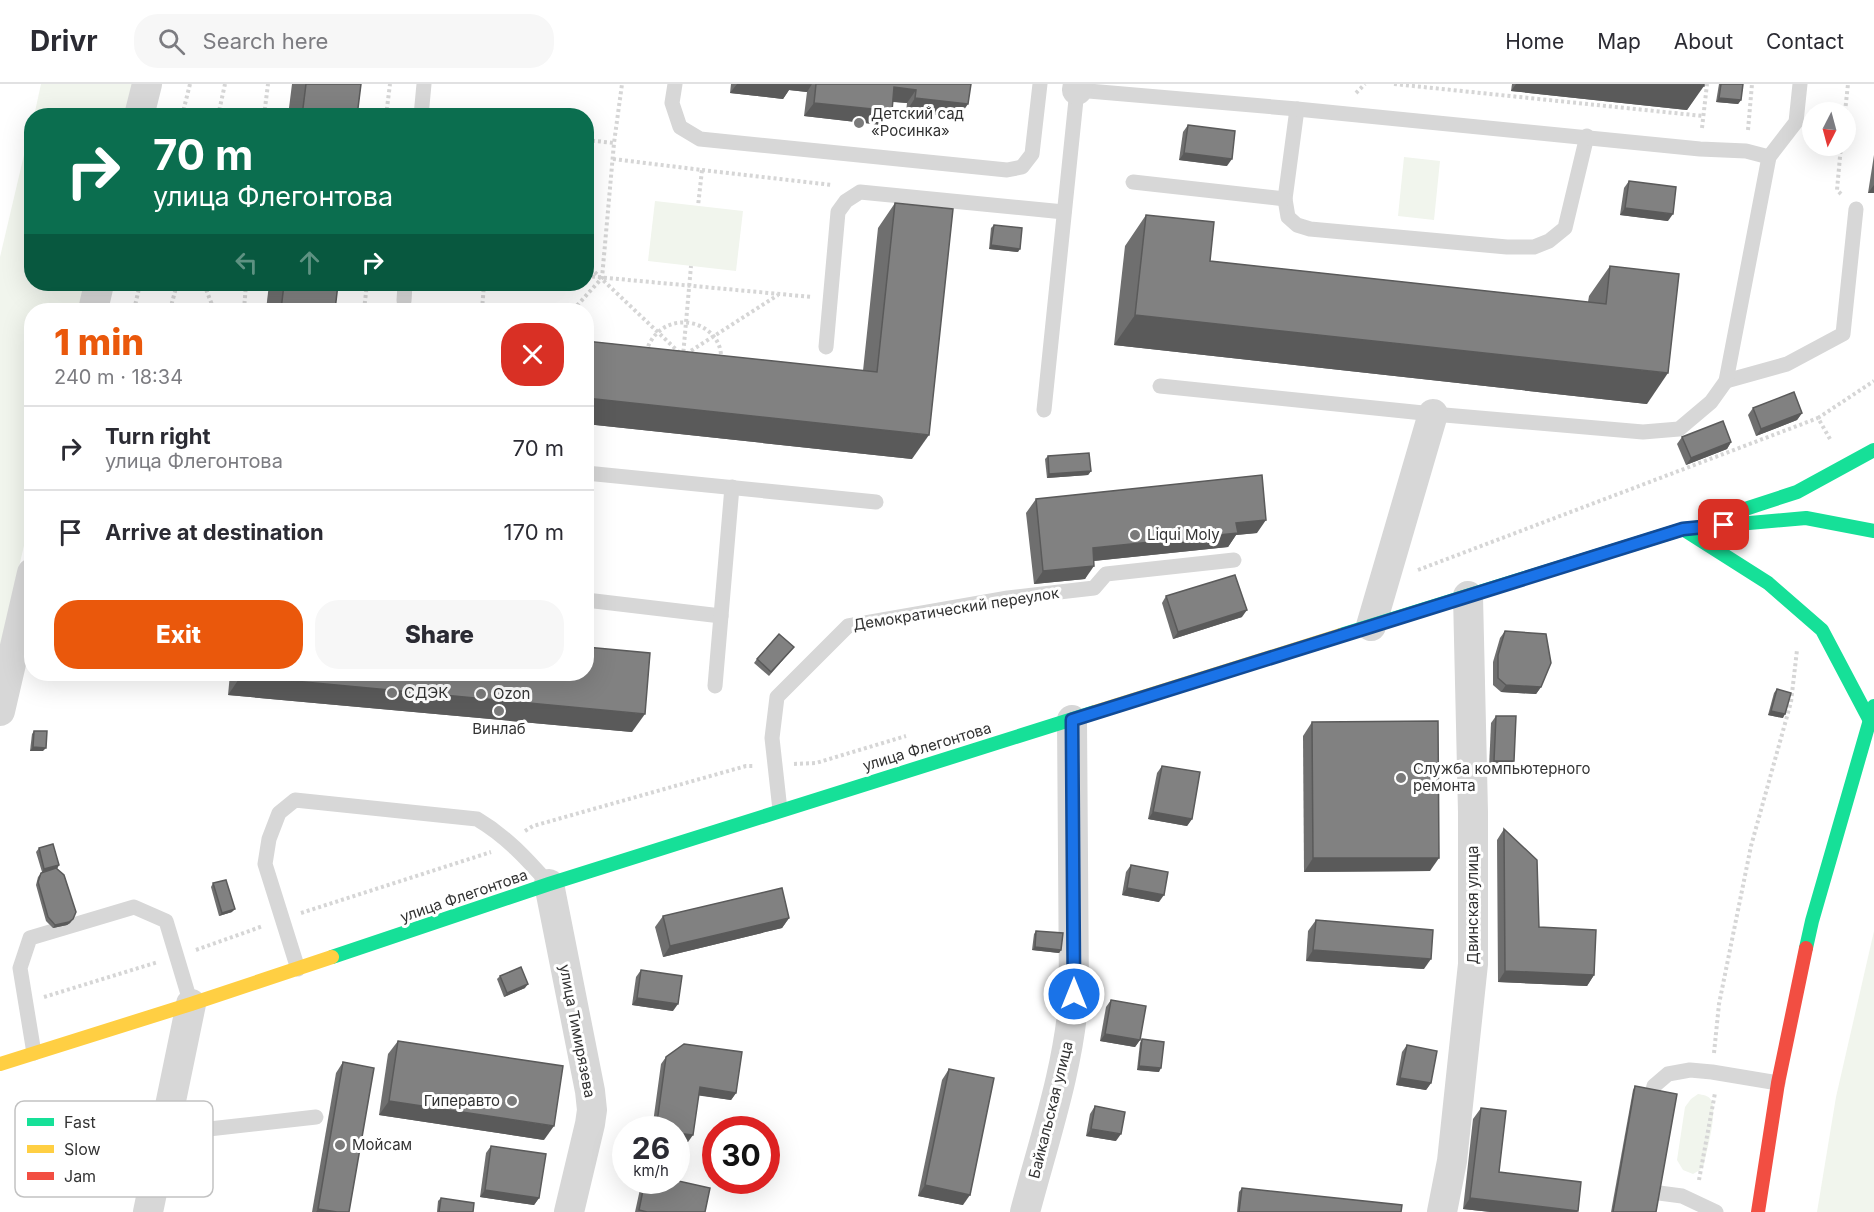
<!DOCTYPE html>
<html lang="en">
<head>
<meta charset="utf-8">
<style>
	:root { --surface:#fff; --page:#f7f7f7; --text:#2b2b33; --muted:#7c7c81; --line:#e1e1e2; --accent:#ea580c }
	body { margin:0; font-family:Inter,sans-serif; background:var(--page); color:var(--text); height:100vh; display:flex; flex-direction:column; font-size:22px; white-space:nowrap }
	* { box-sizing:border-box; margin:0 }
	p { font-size:20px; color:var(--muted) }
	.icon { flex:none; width:33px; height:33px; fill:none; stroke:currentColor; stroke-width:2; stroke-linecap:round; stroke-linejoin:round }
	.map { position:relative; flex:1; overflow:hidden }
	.side { position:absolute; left:24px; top:219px; width:570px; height:378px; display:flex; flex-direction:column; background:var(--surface); border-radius:24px; box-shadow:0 6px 24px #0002 }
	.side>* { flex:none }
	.top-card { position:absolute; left:24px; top:24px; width:570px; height:183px; border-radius:24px; box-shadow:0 6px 24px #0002; background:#0b6e4f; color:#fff; overflow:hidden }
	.needle { width:39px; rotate:186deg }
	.buttons { position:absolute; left:1802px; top:18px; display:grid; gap:12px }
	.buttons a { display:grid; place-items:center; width:54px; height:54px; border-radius:50%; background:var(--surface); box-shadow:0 6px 24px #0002; font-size:30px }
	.speed { position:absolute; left:612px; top:1032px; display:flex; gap:12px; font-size:30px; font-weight:700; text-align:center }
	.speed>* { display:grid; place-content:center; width:78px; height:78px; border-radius:50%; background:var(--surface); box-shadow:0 6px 24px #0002; line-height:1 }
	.speed small { font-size:15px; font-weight:400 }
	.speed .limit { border:9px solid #d22; background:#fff; color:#111 }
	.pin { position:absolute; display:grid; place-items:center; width:51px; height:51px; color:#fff; margin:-26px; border-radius:12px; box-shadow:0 3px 9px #0006 }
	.me { position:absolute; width:66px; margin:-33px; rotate:0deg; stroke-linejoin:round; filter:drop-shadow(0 0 4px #0008) }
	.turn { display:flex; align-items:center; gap:21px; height:126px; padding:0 30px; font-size:27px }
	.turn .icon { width:78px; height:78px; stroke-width:2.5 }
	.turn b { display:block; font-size:42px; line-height:51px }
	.lanes { display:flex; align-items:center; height:57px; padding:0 30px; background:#0003; justify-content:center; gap:30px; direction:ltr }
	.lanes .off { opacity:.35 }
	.round { display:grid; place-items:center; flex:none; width:63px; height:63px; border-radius:24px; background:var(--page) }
	.overview { display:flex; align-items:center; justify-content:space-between; height:102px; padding:0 30px }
	h1 { font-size:36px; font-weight:800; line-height:45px; color:var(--accent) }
	.cta { display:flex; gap:12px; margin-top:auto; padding:12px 30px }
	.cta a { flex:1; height:69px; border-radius:24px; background:var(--accent); color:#fff; font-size:24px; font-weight:800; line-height:69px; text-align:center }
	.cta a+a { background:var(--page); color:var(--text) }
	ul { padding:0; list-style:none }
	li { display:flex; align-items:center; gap:18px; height:84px; padding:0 30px; border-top:2px solid var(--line) }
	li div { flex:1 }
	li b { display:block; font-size:22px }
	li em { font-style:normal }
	header { display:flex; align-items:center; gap:36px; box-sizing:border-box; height:84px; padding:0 30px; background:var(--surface); border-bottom:2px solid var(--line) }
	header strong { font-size:28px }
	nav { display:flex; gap:33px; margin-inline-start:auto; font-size:21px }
	.search { width:420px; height:54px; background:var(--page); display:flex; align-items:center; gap:15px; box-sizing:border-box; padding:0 21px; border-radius:24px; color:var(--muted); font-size:22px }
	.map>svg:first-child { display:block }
</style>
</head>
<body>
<header>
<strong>Drivr</strong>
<div class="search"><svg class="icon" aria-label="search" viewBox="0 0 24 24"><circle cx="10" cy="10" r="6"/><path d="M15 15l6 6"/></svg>Search here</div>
<nav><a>Home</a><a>Map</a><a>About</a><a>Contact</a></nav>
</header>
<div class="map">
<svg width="1874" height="1128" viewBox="0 0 1874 1128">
	<rect width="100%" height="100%" fill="#fff"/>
	<g fill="#f1f5ed">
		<polygon points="41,0 133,0 126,31 34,32"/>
		<polygon points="31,41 32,200 86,200 80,226 32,226 31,431 0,566 0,173"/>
		<polygon points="1404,73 1440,77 1434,136 1398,132"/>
		<polygon points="655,117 743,127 736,187 648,177"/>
		<polygon points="1874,847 1874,1128 1817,1128 1836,1013"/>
		<path d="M1698,1010c5,1 10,1 13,6 7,12 -4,49 -7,64l-4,6 -7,4 -10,-4 -6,-10 8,-53 6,-8z"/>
	</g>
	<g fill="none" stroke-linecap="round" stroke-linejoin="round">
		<g stroke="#d6d6d6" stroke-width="4" stroke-dasharray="3 3" stroke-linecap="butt">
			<polyline points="1394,0 1703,32"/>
			<polyline points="1356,9 1365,0"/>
			<polyline points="1845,28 1848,0"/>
			<polyline points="182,32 190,0"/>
			<polyline points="218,32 225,0"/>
			<polyline points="264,32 268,0"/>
			<polyline points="386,32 390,0"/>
			<polyline points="1702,44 1707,0"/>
			<polyline points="1748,46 1752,0"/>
			<polyline points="586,56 614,59"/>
			<polyline points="613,75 702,86 698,122"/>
			<polyline points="702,86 832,101"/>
			<polyline points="1841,110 1837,106 1841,62"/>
			<polyline points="586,180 683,272 691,182"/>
			<polyline points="586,192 812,213"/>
			<polyline points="204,200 214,226"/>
			<polyline points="134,226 140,200"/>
			<polyline points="170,226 177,200"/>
			<polyline points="244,226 246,200"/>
			<polyline points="364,226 367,200"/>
			<polyline points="482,226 484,200"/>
			<polyline points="573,226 602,194 614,59 622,0"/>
			<path d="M646,268c15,-48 78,-32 75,8"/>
			<polyline points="686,270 778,211"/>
			<polyline points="1830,355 1818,334 1874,297"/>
			<polyline points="1418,486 1818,334"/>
			<polyline points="794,680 816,679 906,652"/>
			<polyline points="525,747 533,742 746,682 754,682"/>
			<polyline points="301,829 491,768"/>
			<polyline points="196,866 263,842"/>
			<polyline points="44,913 158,878"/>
			<polyline points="1714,969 1719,920 1751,762 1791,618 1797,566"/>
			<polyline points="1699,1096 1715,1009"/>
		</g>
		<g stroke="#d7d7d7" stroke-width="15">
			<polyline points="675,0 672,19 680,43 700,55 1007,86 1022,83 1032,70 1040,0"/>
			<polyline points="1297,25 1285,115 1288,133 1297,141 1310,145 1507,163 1534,163 1549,157 1565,144 1587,52"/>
			<polyline points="421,32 424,0"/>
			<polyline points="1133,98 1285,115"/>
			<polyline points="404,217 405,200"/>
			<polyline points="826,263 838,128 846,117 860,108 1064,128"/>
			<polyline points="1726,297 1787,280 1843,250 1856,125"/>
			<polyline points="1160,302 1433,330 1643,348 1679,345 1711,318 1726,297 1769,73 1796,38 1800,0"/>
			<polyline points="1044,326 1077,6 1297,25 1700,65 1746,67 1769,73"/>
			<polyline points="586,389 876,418"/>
			<polyline points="586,516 721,532"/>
			<polyline points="715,602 732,403"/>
			<polyline points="780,726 772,654 777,613 848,542 1008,514 1094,504 1106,490 1234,476"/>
			<path d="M298,885l-33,-105 4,-25 10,-26 16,-13 182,19c29,17 50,40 72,65"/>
			<polyline points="34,969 20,884 30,854 134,823 166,837 191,920"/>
			<polyline points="1649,1024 1654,1002 1668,990 1690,986 1712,988 1778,999"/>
			<polyline points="164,1050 316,1033"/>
			<polyline points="1642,1105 1644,1107 1682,1112 1716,1128"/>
		</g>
		<g stroke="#d7d7d7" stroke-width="30">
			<polyline points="1077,6 1078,0"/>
			<polyline points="139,32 147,0"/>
			<polyline points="93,226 99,200"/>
			<polyline points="1371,542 1433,330"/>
			<polyline points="0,627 32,489"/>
			<polyline points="549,800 590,1007 592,1026 590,1040 569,1128"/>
			<polyline points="148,1128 191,920"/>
			<path d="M1025,1128c19,-72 44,-144 49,-218l-2,-274"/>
			<polyline points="1442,1128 1452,1077 1473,880 1473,728 1468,512"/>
		</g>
		<g stroke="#16e098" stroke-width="14">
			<polyline points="1739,427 1797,408 1874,366"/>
			<polyline points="1683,445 1768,499 1822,546 1869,635"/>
			<polyline points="1341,551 1683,445 1806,434 1874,447"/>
			<polyline points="1806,864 1812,837 1874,622"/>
			<polyline points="332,873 549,800 1095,628"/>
		</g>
		<g stroke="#ffcf43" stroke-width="14">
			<polyline points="1095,628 1341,551"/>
			<polyline points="0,980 191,920 332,873"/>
		</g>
		<polyline stroke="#f24e42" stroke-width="14" points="1758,1128 1778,999 1806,864"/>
	</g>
	<g fill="#6f6f6f">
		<polygon points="292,0 361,0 357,32 288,32"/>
		<polygon points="731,0 971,0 959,33 906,28 907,19 893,18 882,41 804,32 807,8 789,6 783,15 730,9"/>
		<polygon points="1512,0 1704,0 1687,26 1511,7"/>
		<polygon points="1719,0 1743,0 1741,16 1738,20 1716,18"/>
		<polygon points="1188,41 1227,82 1179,76 1183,48"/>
		<polygon points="1874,71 1874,109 1868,109"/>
		<polygon points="1629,97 1668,137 1620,131 1624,104"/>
		<polygon points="895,119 912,375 586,340 586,257 863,287 878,144"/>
		<polygon points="1146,131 1210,177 1588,218 1589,212 1610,182 1647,320 1114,261 1125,162"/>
		<polygon points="994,141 1018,168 989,165 991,144"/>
		<polygon points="269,200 338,200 335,226 266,226"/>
		<polygon points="1753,324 1802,329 1797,336 1756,352 1748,331"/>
		<polygon points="1682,353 1731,358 1727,365 1686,381 1677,360"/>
		<polygon points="1048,372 1091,387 1088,391 1047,394 1045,375"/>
		<polygon points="1036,415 1257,449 1236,451 1228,463 1094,477 1085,495 1034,500 1026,429"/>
		<polygon points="1166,512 1242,533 1173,555 1162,519"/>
		<polygon points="1505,547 1541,603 1536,610 1501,608 1493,601 1493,578 1500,554"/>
		<polygon points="794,563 769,592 754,579 757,575"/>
		<polygon points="230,590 586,590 632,648 228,611"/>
		<polygon points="1777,605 1783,634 1768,631 1774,609"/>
		<polygon points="1496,632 1509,684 1489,684 1491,639"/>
		<polygon points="1312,638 1430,787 1304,788 1303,652"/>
		<polygon points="34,647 43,667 30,667 32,650"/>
		<polygon points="1162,682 1192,735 1187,742 1148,735 1157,689"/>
		<polygon points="1504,745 1539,843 1594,891 1587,902 1498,898 1497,756"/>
		<polygon points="39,764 59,781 57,784 73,835 70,839 67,841 53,844 46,837 36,801 38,793 42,788 36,768"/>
		<polygon points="1131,781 1159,818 1122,811 1126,788"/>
		<polygon points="213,799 232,828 219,832 211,803"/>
		<polygon points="663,832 789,834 782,844 663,873 655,843"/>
		<polygon points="1316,836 1424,885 1306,877 1308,847"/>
		<polygon points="1036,847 1061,866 1059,869 1032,866 1034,850"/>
		<polygon points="641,886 673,927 632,921 636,893"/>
		<polygon points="500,892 525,904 504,913 497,895"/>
		<polygon points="1111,916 1140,956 1135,963 1100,957 1106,923"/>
		<polygon points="1142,955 1159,988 1137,986 1140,959"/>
		<polygon points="398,957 544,1056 379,1031 388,970"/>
		<polygon points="1407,961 1431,999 1426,1006 1396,1001 1402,968"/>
		<polygon points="666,973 736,1009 731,1016 699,1011 688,1058 676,1056 676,1046 652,1046 661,980"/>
		<polygon points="343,978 349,1128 312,1128 336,989"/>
		<polygon points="949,985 963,1121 918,1112 942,996"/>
		<polygon points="1635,1002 1656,1128 1611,1128 1633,1006"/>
		<polygon points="1095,1022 1116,1057 1086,1052 1090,1030"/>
		<polygon points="1481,1024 1499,1088 1578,1127 1577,1128 1491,1128 1463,1125 1473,1035"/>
		<polygon points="491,1062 539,1114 534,1121 480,1113 486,1069"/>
		<polygon points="642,1096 674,1096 705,1128 635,1128"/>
		<polygon points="1242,1104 1401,1128 1237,1128 1239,1108"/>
		<polygon points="441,1114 473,1128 437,1128 438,1117"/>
	</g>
	<g fill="#5a5a5a">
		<polygon points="737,0 812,0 807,8 789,6 783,15 730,9"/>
		<polygon points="1516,0 1686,0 1704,2 1687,26 1511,7"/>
		<polygon points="894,3 916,6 907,19 885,17"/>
		<polygon points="915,14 968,20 959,33 906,28"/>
		<polygon points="1719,14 1741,16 1738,20 1716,18"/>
		<polygon points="814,19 892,27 882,41 804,32"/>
		<polygon points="1184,69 1232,75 1227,82 1179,76"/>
		<polygon points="1874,101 1874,109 1868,109"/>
		<polygon points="1625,124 1673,130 1668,137 1620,131"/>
		<polygon points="991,161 1020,165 1018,168 989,165"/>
		<polygon points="1135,231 1668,289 1647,320 1114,261"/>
		<polygon points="586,314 929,351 912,375 586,340"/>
		<polygon points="1802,329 1797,336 1756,352 1761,345"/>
		<polygon points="1731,358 1727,365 1686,381 1691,374"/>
		<polygon points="1091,387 1088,391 1047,394 1049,390"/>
		<polygon points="1266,436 1257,449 1236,451 1228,463 1083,478 1093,464 1236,439"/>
		<polygon points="1094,482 1085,495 1034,500 1043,487"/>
		<polygon points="1247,526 1242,533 1173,555 1178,548"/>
		<polygon points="106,590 155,590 152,594"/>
		<polygon points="241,592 645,630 632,648 228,611"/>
		<polygon points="1506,601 1541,603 1536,610 1501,608"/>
		<polygon points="1771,627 1785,630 1783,634 1768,631"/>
		<polygon points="33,663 46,664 43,667 30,667"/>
		<polygon points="1494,677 1514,677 1509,684 1489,684"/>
		<polygon points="1153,728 1192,735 1187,742 1148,735"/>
		<polygon points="1313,774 1439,774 1430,787 1304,788"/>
		<polygon points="59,781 57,785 42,788 44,785"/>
		<polygon points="1127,804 1164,811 1159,818 1122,811"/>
		<polygon points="235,825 232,828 219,832 222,829"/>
		<polygon points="789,834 782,844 663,873 670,862"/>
		<polygon points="73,835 70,839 67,841 53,844 55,841"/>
		<polygon points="1035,863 1061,866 1059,869 1032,866"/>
		<polygon points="1313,866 1431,875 1424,885 1306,877"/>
		<polygon points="1505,887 1594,891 1587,902 1498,898"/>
		<polygon points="528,900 525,904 504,913 507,909"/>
		<polygon points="637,914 678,920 673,927 632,921"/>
		<polygon points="1105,950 1140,956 1135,963 1100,957"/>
		<polygon points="1139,982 1161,984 1159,988 1137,986"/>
		<polygon points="1400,994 1431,999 1426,1006 1396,1001"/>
		<polygon points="700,1003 736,1009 731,1016 695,1011"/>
		<polygon points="389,1017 554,1042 544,1056 379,1031"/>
		<polygon points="1091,1045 1121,1050 1116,1057 1086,1052"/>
		<polygon points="676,1049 693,1051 688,1058 676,1056"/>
		<polygon points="925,1101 970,1111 963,1121 918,1112"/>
		<polygon points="485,1106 539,1114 534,1121 480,1113"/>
		<polygon points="1470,1114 1578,1127 1577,1128 1491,1128 1463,1125"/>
		<polygon points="318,1125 337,1128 316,1128"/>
	</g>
	<g fill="#818181" stroke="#5a5a5a" stroke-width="1.5">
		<polygon points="306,0 361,0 357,32 302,32"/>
		<polygon points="816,0 971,0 968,20 915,14 916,6 894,3 892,27 814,19"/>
		<polygon points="1686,0 1704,0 1704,2"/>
		<polygon points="1721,0 1743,0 1741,16 1719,14"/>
		<polygon points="1188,41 1235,47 1232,75 1184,69"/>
		<polygon points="1629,97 1676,103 1673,130 1625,124"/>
		<polygon points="895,119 953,125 929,351 586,314 586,257 877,288"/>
		<polygon points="1146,131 1214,138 1210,177 1606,220 1610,182 1679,190 1668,289 1135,231"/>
		<polygon points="994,141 1022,144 1020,165 991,161"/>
		<polygon points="284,200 338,200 335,226 281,226"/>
		<polygon points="1794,308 1802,329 1761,345 1753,324"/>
		<polygon points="1723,337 1731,358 1691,374 1682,353"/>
		<polygon points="1089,369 1091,387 1049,390 1048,372"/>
		<polygon points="1262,391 1266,436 1236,439 1238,449 1093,464 1094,482 1043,487 1036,415"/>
		<polygon points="1235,491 1247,526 1178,548 1166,512"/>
		<polygon points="1505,547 1546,550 1551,579 1541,603 1506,601 1498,594 1498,571"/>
		<polygon points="779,550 794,563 771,588 757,575"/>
		<polygon points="586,563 650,569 645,630 241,592 242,590 586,590"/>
		<polygon points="1777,605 1791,609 1785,630 1771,627"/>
		<polygon points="1496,632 1516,632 1514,677 1494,677"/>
		<polygon points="1438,637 1439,774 1313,774 1312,638"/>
		<polygon points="34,647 47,647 46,664 33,663"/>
		<polygon points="1162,682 1200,688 1192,735 1153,728"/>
		<polygon points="1504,745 1537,776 1539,843 1596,846 1594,891 1505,887"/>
		<polygon points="53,760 59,781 44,785 39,764"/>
		<polygon points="1131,781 1168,788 1164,811 1127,804"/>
		<polygon points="56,784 64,791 76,828 73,835 69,838 55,841 48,833 38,798 41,789"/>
		<polygon points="226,796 235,825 222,829 213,799"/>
		<polygon points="782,804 789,834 670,862 663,832"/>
		<polygon points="1316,836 1433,846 1431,875 1313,866"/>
		<polygon points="1036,847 1063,849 1061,866 1035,863"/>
		<polygon points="521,883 528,900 507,909 500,892"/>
		<polygon points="641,886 682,892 678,920 637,914"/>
		<polygon points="1111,916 1146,922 1140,956 1105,950"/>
		<polygon points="1142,955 1164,958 1161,984 1139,982"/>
		<polygon points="398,957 563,982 554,1042 389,1017"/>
		<polygon points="684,960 742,968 736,1009 700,1003 693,1051 676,1049 676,1046 656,1046 666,973"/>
		<polygon points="1407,961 1437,967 1431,999 1400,994"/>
		<polygon points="343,978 374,984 349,1128 337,1128 318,1125"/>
		<polygon points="949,985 994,994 970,1111 925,1101"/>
		<polygon points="1635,1002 1677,1010 1656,1128 1613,1128"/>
		<polygon points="1095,1022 1125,1028 1121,1050 1091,1045"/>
		<polygon points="1481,1024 1506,1027 1499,1088 1581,1098 1578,1127 1470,1114"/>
		<polygon points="491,1062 546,1070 539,1114 485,1106"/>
		<polygon points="645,1096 674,1096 710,1104 705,1128 647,1128 639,1126"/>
		<polygon points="1242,1104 1402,1121 1401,1128 1239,1128"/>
		<polygon points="441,1114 474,1119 473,1128 439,1128"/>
	</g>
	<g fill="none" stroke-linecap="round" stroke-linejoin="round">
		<defs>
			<polyline id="route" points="1074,910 1072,636 1683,445 1724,441"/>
		</defs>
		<use href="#route" stroke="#114b97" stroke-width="15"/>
		<use href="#route" stroke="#1a73e8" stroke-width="10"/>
	</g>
	<g fill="#7a7a7a" stroke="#fff" stroke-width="2">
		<circle cx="859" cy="39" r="6"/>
		<circle cx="1135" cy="451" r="6"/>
		<circle cx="392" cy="609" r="6"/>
		<circle cx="481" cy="610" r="6"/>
		<circle cx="499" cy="627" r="6"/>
		<circle cx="1401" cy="694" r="6"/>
		<circle cx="512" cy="1017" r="6"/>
		<circle cx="340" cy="1061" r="6"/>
	</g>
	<g text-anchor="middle" stroke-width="6" stroke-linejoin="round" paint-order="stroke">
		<g font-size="15" fill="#333" stroke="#fff" text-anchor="start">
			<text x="871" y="35">Детский сад<tspan x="871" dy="17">«Росинка»</tspan></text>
			<text x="1147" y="456">Liqui Moly</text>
			<text x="404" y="614">СДЭК</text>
			<text x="493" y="615">Ozon</text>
			<text x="499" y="650" text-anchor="middle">Винлаб</text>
			<text x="1413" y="690">Служба компьютерного<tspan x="1413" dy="17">ремонта</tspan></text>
			<text x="500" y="1022" text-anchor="end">Гиперавто</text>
			<text x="352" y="1066">Мойсам</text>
		</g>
		<g font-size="15" fill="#333" stroke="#fff">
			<text transform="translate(956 525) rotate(-9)" y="5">Демократический переулок</text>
			<text transform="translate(927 663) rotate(-17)" y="5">улица Флегонтова</text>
			<text transform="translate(464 812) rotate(-19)" y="5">улица Флегонтова</text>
			<text transform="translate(1473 821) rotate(-90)" y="5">Двинская улица</text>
			<text transform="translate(577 947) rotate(79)" y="5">улица Тимирязева</text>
			<text transform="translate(1051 1026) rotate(-76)" y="5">Байкальская улица</text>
		</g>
	</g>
	<rect x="15" y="1017" width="198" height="96" rx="9" fill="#fff" stroke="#c2c2c2" stroke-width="1.5"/>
	<rect x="27" y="1034" width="27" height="8" fill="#16e098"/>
	<rect x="27" y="1061" width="27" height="8" fill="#ffcf43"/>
	<rect x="27" y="1088" width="27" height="8" fill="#f24e42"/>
	<g font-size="16" fill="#333">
		<text x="64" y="1044">Fast</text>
		<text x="64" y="1071">Slow</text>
		<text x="64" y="1098">Jam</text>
	</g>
</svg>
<div class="buttons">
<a><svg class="needle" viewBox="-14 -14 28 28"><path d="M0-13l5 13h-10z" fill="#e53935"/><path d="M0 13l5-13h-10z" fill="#7c7c81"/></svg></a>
</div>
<div class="speed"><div>26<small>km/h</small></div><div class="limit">30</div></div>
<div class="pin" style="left:1724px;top:441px;background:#d93025"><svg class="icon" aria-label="arrive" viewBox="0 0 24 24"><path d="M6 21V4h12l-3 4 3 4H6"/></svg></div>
<svg class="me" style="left:1074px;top:910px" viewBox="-20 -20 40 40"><circle r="17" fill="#1a73e8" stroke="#fff" stroke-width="3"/><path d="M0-11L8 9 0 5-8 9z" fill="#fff"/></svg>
<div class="top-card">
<div class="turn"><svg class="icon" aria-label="right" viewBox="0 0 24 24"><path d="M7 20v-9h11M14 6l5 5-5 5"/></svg><div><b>70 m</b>улица Флегонтова</div></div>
<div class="lanes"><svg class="icon off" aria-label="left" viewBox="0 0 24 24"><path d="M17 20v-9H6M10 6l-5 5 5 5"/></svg><svg class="icon off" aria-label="ahead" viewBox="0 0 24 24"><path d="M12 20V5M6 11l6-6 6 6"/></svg><svg class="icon" aria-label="right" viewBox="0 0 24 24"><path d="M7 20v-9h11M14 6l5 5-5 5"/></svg></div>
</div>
<section class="side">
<div class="overview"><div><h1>1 min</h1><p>240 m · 18:34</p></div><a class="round" style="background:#d93025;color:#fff"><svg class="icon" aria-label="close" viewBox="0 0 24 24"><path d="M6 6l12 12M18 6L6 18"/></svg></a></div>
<ul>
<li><svg class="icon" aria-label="right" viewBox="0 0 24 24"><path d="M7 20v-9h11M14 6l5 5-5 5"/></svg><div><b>Turn right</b><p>улица Флегонтова</p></div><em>70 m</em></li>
<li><svg class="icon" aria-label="arrive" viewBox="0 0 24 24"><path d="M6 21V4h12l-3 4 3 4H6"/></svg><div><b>Arrive at destination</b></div><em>170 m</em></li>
</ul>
<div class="cta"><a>Exit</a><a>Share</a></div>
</section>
</div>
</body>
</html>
